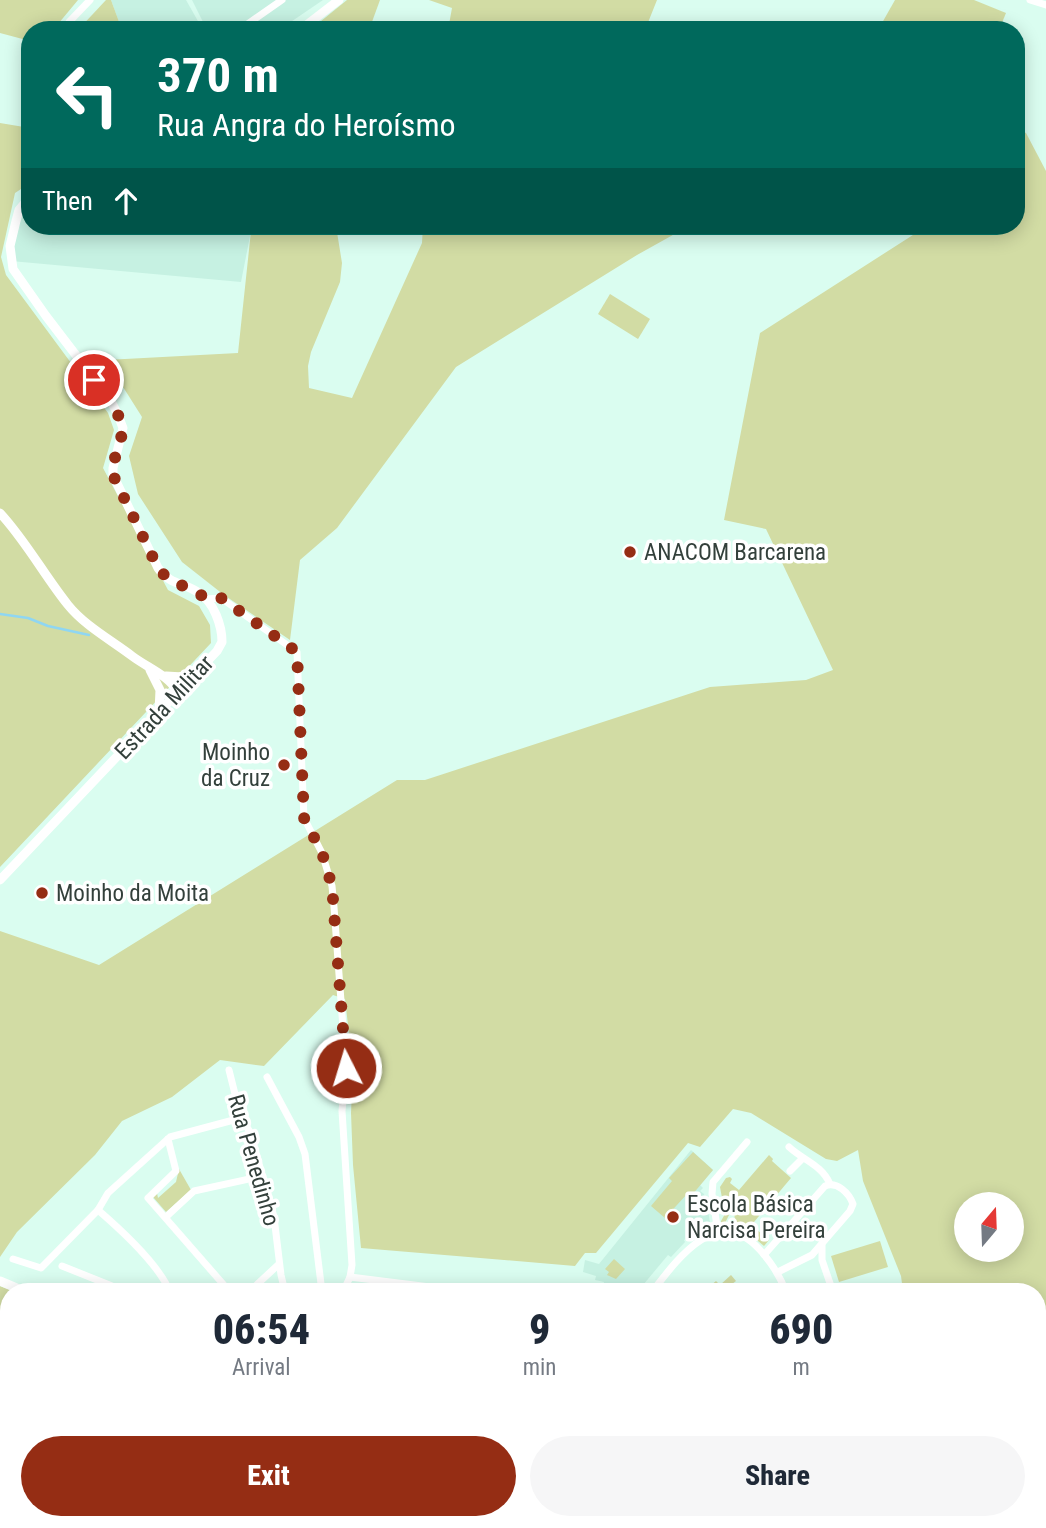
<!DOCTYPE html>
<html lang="en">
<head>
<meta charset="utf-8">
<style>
	:root { --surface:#fff; --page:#f6f6f7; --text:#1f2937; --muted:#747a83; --accent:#952d14 }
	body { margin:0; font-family:"Roboto Condensed",sans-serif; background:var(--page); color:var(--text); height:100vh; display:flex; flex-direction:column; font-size:26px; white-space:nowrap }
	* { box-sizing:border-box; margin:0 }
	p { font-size:23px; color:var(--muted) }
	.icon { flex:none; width:38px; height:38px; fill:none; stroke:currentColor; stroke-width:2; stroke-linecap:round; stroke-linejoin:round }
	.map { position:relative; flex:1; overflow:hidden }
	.side { position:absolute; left:0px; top:1283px; width:1046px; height:247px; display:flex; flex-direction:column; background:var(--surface); border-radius:28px 28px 0 0; box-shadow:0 4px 18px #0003 }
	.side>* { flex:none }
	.hud { position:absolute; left:21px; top:21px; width:1004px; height:214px; border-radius:28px; box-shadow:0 4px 18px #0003; background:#00695c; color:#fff; overflow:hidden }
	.needle { width:46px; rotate:19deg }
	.tools { position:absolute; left:954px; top:1192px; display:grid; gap:14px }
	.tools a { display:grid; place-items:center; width:70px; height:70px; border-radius:50%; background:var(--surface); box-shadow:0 4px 18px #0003; font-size:35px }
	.pin { position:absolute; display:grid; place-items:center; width:60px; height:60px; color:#fff; margin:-30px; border:4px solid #fff; border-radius:50%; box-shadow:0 2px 7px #0007 }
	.me { position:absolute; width:77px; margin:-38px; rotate:355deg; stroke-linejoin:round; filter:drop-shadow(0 0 5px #0008) }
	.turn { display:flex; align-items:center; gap:24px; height:147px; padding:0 21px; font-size:32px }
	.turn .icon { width:91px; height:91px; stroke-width:2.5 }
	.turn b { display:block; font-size:49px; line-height:60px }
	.then { display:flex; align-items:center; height:66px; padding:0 21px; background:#0003; gap:14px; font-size:26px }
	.eta { display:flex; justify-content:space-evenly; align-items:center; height:119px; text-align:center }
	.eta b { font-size:42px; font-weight:800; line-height:49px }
	.cta { display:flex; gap:14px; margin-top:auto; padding:14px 21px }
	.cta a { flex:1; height:80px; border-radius:42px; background:var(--accent); color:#fff; font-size:28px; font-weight:800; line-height:80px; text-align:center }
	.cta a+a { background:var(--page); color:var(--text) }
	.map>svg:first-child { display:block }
</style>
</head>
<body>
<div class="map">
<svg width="1046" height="1528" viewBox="0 0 1046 1528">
	<rect width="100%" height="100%" fill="#dafdf0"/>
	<g fill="#c6f1e2">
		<polygon points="111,0 186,0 203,30 122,30"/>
		<polygon points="192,0 323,0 279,30 207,30"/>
		<polygon points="22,209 30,210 30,226 196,226 251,231 241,282 11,261"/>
		<polygon points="691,1150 713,1170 700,1185 703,1188 700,1191 704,1194 708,1210 710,1223 684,1240 685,1242 671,1257 668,1255 638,1291 617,1291 603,1286 604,1282 595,1280 596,1276 583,1272 585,1260 599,1264"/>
		<polygon points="475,1521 535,1521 545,1528 483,1528"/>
	</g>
	<g fill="#d2dca4" fill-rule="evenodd">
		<polygon points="0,0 78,0 53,30 30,30 30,41 0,33"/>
		<polygon points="106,0 111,0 122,30 78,30"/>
		<polygon points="347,0 380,0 369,30 310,30"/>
		<polygon points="429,0 657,0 645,30 448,30 452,8"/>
		<polygon points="895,0 974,0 1006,13 999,30 878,30"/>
		<polygon points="0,123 30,128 30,183 15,193 1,257 6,275 108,413 114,430 103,468 168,590 199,606 210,625 211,643 0,867"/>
		<path d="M1017,128l9,5 20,38v1328l-8,-12v-195l-135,-1 -2,-15 -38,-95 -5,-31 -21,11 -11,-2 -75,-46 -18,-4 -33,38 -12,-4 -92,110h-11l-10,13 -214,-18 -8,-83 -2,-52 2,-45 -8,-69 -12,-4 -69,71 -44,-6 -48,37 -50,24 -27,34 -78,77 -17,25v-326l99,34 298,-185h28l285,-93 96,-7 27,-10 -67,-141 -42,-9 36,-187 167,-107h90zM966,1204h46v46h-46z"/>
		<polygon points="196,226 336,226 342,263 340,282 311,352 308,366 309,388 352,398 422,243 423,226 689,226 637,255 456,367 337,528 300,560 290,640 224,595 182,562 138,494 129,456 142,417 106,360 238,353 251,231"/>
		<polygon points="610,294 650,319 638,339 598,314"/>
		<polygon points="693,1152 713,1170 692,1195 688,1193 665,1218 651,1206 672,1181 669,1178"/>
		<polygon points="769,1155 773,1159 772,1161 791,1178 754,1222 756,1229 769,1240 764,1246 746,1231 735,1226 734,1204 730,1204 729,1215 724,1225 721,1224 721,1221 725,1214 720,1187 726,1178 730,1177 732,1179 730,1183 739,1190"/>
		<polygon points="179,1169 191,1190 166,1212 153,1197 157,1193 158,1198 176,1182"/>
		<polygon points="880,1241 888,1267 839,1282 831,1256"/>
		<polygon points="614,1259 625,1269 616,1279 607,1275 609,1272 605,1269"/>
		<polygon points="731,1275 736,1281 732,1284 738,1291 704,1291 716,1281 720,1285"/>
		<polygon points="0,1286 13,1291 9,1292 9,1455 0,1464"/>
	</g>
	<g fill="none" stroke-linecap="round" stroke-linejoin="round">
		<polyline stroke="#8fd6f2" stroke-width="2.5" points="0,614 28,618 48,626 89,635"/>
		<g stroke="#fff" stroke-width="7">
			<polyline points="1030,0 1046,5"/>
			<polyline points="64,30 69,22 90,0"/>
			<polyline points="239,30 282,0"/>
			<polyline points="206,599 221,598 297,652 304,818 322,853 332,886 334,907 346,1068 342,1111 352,1265 350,1277 343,1292"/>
			<polyline points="229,1070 241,1118 250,1132 274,1217 281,1275 285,1292"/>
			<polyline points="267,1077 299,1137 305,1154 322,1292"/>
			<polyline points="168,1139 176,1171 148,1198 230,1292"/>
			<path d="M789,1147c14,13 33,18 41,37"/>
			<polyline points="790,1171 802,1159"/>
			<path d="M98,1210c22,19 61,55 72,82"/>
			<polyline points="166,1217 194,1191 263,1176"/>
			<polyline points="718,1232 712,1194 713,1182 747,1142"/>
			<polyline points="822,1245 822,1260 833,1292"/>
			<path d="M764,1255l61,-69c12,-5 24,7 28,18l-3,7 -38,44 -34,17"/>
			<polyline points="13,1259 41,1268 98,1210 108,1193 170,1137 241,1118"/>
			<polyline points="62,1266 127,1292"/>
			<polyline points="350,1277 470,1292"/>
			<polyline points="249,1292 279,1264"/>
			<path d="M652,1292c26,-34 66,-89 108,-42 11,12 20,26 26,42"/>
			<polyline points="5,1344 9,1342"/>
			<polyline points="0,1514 9,1515"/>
			<polyline points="77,1521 78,1528"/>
			<polyline points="410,1521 413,1528"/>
			<polyline points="469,1521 472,1528"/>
			<polyline points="754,1521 757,1528"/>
			<polyline points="782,1521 787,1528"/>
			<polyline points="931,1521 931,1528"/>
			<polyline points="651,1526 658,1521"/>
			<polyline points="34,1528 35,1521"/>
			<polyline points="204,1528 231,1521"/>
			<polyline points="305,1528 306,1521"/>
			<polyline points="347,1528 371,1521"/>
			<polyline points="568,1528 573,1521"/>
			<polyline points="736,1528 745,1521"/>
			<polyline points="943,1528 951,1521"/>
		</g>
		<g stroke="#fff" stroke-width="9">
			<polyline points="300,30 339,0"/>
			<path d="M0,513c26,28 44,62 68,92 17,21 43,35 64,51 16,12 36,19 46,36"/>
			<polyline points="150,670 160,690 159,712"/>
			<polyline points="166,676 183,677 196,672"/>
			<path d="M0,880l178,-188 39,-41 5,-9c0,-16 -8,-40 -23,-49 -16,-11 -28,-7 -41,-25l-45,-93v-7l10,-40 -5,-13 -7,-14 -65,-85 -33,-47 -3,-23 6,-25 3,-11 11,-13"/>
			<polyline points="0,1281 26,1292"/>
			<polyline points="116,1521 119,1528"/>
		</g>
	</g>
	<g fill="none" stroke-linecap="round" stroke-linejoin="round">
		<path stroke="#952d14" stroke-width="12" stroke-dasharray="0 21.6" d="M94,380c15,19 33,38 26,63 -4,12 -8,20 -7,32l45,93c13,18 33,17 48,31l15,-1 76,54 7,166 18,35 10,33 14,182"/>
	</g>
	<g fill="#952d14" stroke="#fff" stroke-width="2.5">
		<circle cx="630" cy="552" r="7"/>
		<circle cx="284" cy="765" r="7"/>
		<circle cx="42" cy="893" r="7"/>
		<circle cx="673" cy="1217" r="7"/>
	</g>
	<g text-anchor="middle" stroke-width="7" stroke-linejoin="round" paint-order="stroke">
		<g font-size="23" fill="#33403b" stroke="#fff" text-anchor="start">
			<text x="644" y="560">ANACOM Barcarena</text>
			<text x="270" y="760" text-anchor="end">Moinho<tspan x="270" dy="26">da Cruz</tspan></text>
			<text x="56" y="901">Moinho da Moita</text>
			<text x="687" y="1212">Escola Básica<tspan x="687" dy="26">Narcisa Pereira</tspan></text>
		</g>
		<g font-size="23" fill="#33403b" stroke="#fff">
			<text transform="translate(164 707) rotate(-47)" y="8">Estrada Militar</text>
			<text transform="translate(254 1160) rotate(74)" y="8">Rua Penedinho</text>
		</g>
	</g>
</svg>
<div class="tools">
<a><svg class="needle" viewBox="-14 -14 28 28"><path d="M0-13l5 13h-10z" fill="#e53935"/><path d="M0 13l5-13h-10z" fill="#747a83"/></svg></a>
</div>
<div class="pin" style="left:94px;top:380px;background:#d93025"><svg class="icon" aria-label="arrive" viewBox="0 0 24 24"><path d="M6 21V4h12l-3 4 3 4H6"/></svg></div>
<svg class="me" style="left:346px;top:1068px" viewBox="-20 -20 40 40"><circle r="17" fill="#952d14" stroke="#fff" stroke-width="3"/><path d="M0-11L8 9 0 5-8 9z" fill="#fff"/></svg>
<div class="hud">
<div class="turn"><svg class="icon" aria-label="left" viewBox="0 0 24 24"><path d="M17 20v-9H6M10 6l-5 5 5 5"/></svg><div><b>370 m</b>Rua Angra do Heroísmo</div></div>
<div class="then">Then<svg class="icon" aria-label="ahead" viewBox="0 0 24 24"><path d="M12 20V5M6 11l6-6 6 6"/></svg></div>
</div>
<section class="side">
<div class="eta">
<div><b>06:54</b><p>Arrival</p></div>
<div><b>9</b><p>min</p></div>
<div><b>690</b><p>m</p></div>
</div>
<div class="cta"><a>Exit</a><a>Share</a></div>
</section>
</div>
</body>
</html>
